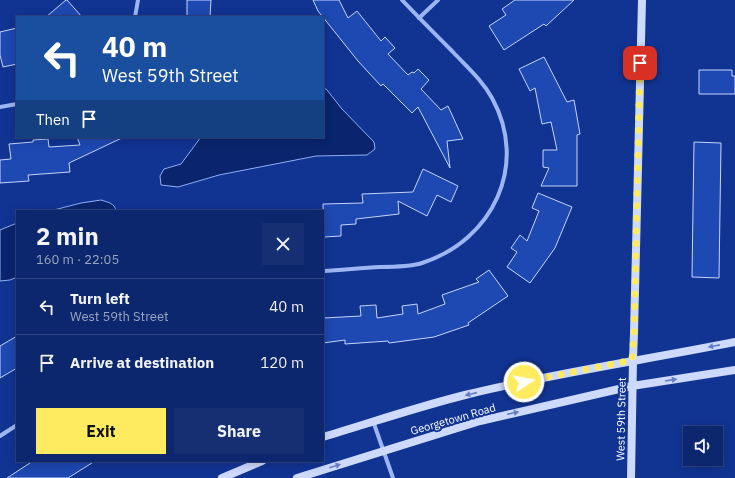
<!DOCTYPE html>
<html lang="en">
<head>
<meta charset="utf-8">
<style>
	:root { --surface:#0d276e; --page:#162f73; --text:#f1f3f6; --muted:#9aa5c2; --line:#2d4481; --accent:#ffeb5f }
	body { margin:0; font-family:"IBM Plex Sans",sans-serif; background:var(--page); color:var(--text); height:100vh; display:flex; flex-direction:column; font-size:15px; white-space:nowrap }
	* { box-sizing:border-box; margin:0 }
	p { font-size:13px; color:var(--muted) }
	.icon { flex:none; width:22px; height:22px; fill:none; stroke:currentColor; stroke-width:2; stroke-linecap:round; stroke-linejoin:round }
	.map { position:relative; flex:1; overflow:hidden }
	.sheet { position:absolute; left:16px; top:210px; width:308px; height:252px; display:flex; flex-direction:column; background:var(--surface); border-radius:0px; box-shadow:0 2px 10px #0003,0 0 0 1px var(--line) }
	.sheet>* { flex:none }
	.top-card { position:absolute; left:16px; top:16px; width:308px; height:122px; border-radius:0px; box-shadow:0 2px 10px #0003,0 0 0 1px var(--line); background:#1a4fa0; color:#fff; overflow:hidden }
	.controls { position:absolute; left:683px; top:426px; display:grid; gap:8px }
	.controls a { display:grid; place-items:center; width:40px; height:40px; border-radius:0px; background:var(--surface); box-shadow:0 2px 10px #0003,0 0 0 1px var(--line); font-size:20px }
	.pin { position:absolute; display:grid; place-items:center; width:34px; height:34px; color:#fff; margin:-17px; border-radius:8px; box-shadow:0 2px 6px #0006 }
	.me { position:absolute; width:44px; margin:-22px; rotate:79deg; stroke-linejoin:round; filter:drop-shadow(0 0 3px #0008) }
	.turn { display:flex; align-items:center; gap:14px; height:84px; padding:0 20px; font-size:18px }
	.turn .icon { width:52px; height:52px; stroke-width:2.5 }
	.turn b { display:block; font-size:28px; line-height:34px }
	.then { display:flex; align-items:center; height:38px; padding:0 20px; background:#0003; gap:8px; font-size:15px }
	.round { display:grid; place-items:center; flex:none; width:42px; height:42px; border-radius:0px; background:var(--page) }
	.summary { display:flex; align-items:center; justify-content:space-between; height:68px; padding:0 20px }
	h1 { font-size:24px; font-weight:800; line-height:30px }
	.action { display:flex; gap:8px; margin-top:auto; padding:8px 20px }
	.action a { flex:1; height:46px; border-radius:0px; background:var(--accent); color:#111; font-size:16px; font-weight:800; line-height:46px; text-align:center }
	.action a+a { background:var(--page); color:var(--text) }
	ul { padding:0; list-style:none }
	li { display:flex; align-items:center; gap:12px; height:56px; padding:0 20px; border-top:1px solid var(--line) }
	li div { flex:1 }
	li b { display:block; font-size:15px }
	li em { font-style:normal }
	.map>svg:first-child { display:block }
</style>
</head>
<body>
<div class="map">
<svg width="735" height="478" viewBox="0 0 735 478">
	<rect width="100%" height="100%" fill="#113493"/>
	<g fill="#0a246e" stroke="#8faef6">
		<polygon points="323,87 327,90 342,109 374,142 375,149 367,155 316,156 219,175 178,187 161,185 160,176 164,169 181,164 201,137 323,137"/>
		<path d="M101,200c6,2 14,3 15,11h-66l31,-8z"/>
		<polygon points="17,223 17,277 10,280 0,281 0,230"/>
	</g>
	<g fill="#1e48b2" stroke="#c5d5fd">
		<polygon points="66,0 67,0 82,17 46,17"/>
		<polygon points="187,0 211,0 210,17 187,17"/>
		<polygon points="313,0 339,0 348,18 357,11 381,41 385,37 395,48 388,54 408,75 412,72 414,73 418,69 429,80 421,89 441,110 448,106 463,139 447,141 450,168 418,107 412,113 383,84 381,86 358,61 318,11"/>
		<polygon points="515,0 574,0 546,26 544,24 504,50 489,26 506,15 502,9"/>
		<polygon points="17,28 17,64 3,67 0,55 0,32"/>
		<polygon points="544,57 567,102 574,100 580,134 577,135 577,186 541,186 549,168 543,167 543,150 557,150 551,122 542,124 535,88 530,91 519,69"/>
		<polygon points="699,70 732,70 732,76 735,76 735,94 699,94"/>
		<polygon points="77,137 124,137 69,163 70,172 28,175 29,181 0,183 0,160 11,159 9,144 33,142 33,140 48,139 49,147 80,145"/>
		<polygon points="694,142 721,143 719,278 692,277"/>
		<polygon points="423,169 458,186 451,202 437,195 427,216 398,201 399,214 356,219 356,224 341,225 341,236 324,237 323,204 363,203 362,194 413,192"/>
		<polygon points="538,193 572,207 555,248 530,283 507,267 517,252 511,248 520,235 527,241 539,211 532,208"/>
		<polygon points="489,270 508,296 468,323 469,325 434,337 389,343 388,341 345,344 345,340 323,343 323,318 361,316 360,306 376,305 377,318 403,314 402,306 417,304 418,314 445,304 442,295 479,282 476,279"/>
		<polygon points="17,336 17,368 0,378 0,346"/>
		<polygon points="33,461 95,461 68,478 7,478"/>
	</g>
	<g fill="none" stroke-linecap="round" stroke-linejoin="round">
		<g stroke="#9db6f3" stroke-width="4">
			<polyline points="135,17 138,0"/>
			<polyline points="419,18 438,0"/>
			<polyline points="0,107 17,104"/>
			<path d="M323,271c19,-1 38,-3 57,-4 14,0 29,0 42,-4 71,-23 107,-98 70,-165 -10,-18 -25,-31 -39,-46 -17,-17 -34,-34 -51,-52"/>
			<polyline points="373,421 393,478"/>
			<polyline points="0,436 17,425"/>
		</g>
		<g stroke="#cdd9fd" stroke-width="8">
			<path d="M323,437c47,-14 94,-30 142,-42 89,-22 180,-35 270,-53"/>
			<polyline points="222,478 262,461"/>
			<polyline points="297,478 480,421 632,386 735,370"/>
			<polyline points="631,478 633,360 634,333 642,0"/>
		</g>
	</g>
	<defs><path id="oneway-solid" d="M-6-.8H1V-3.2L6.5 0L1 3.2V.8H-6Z"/></defs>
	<g fill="#667ec3">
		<use href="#oneway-solid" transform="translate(714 346) rotate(169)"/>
		<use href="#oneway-solid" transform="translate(671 380) rotate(-9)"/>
		<use href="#oneway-solid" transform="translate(471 394) rotate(167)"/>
		<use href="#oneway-solid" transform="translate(513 413) rotate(-12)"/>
		<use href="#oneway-solid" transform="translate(335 466) rotate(-18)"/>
	</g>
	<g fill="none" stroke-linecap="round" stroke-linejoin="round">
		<polyline stroke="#ffeb5f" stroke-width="7" stroke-dasharray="0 12.6" points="524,382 632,360 634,333 640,63"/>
	</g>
	<g text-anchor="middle" stroke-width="4" stroke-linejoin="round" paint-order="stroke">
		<g font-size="11" fill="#fff" stroke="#113493">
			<text transform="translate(453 419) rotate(-16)" y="4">Georgetown Road</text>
			<text transform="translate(621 419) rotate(-89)" y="4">West 59th Street</text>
		</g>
	</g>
</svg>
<div class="controls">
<a><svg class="icon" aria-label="sound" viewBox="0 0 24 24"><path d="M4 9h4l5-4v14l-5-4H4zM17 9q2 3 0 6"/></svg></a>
</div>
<div class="pin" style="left:640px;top:63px;background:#d93025"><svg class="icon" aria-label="arrive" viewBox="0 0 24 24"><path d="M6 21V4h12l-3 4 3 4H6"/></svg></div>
<svg class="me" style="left:524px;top:382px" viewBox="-20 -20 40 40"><circle r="17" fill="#ffeb5f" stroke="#fff" stroke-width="3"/><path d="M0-11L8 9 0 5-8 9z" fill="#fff"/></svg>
<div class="top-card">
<div class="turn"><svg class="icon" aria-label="left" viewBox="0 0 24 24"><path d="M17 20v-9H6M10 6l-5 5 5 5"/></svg><div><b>40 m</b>West 59th Street</div></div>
<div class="then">Then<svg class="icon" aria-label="arrive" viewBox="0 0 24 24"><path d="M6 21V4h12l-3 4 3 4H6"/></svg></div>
</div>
<section class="sheet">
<div class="summary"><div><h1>2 min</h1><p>160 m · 22:05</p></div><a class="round"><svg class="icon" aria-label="close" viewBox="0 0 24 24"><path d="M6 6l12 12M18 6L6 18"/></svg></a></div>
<ul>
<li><svg class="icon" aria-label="left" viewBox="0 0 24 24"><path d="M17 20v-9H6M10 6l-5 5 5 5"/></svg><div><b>Turn left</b><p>West 59th Street</p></div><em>40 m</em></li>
<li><svg class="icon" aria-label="arrive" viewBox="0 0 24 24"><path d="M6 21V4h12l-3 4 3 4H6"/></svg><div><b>Arrive at destination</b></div><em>120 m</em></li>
</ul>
<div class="action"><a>Exit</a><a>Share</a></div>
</section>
</div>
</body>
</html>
